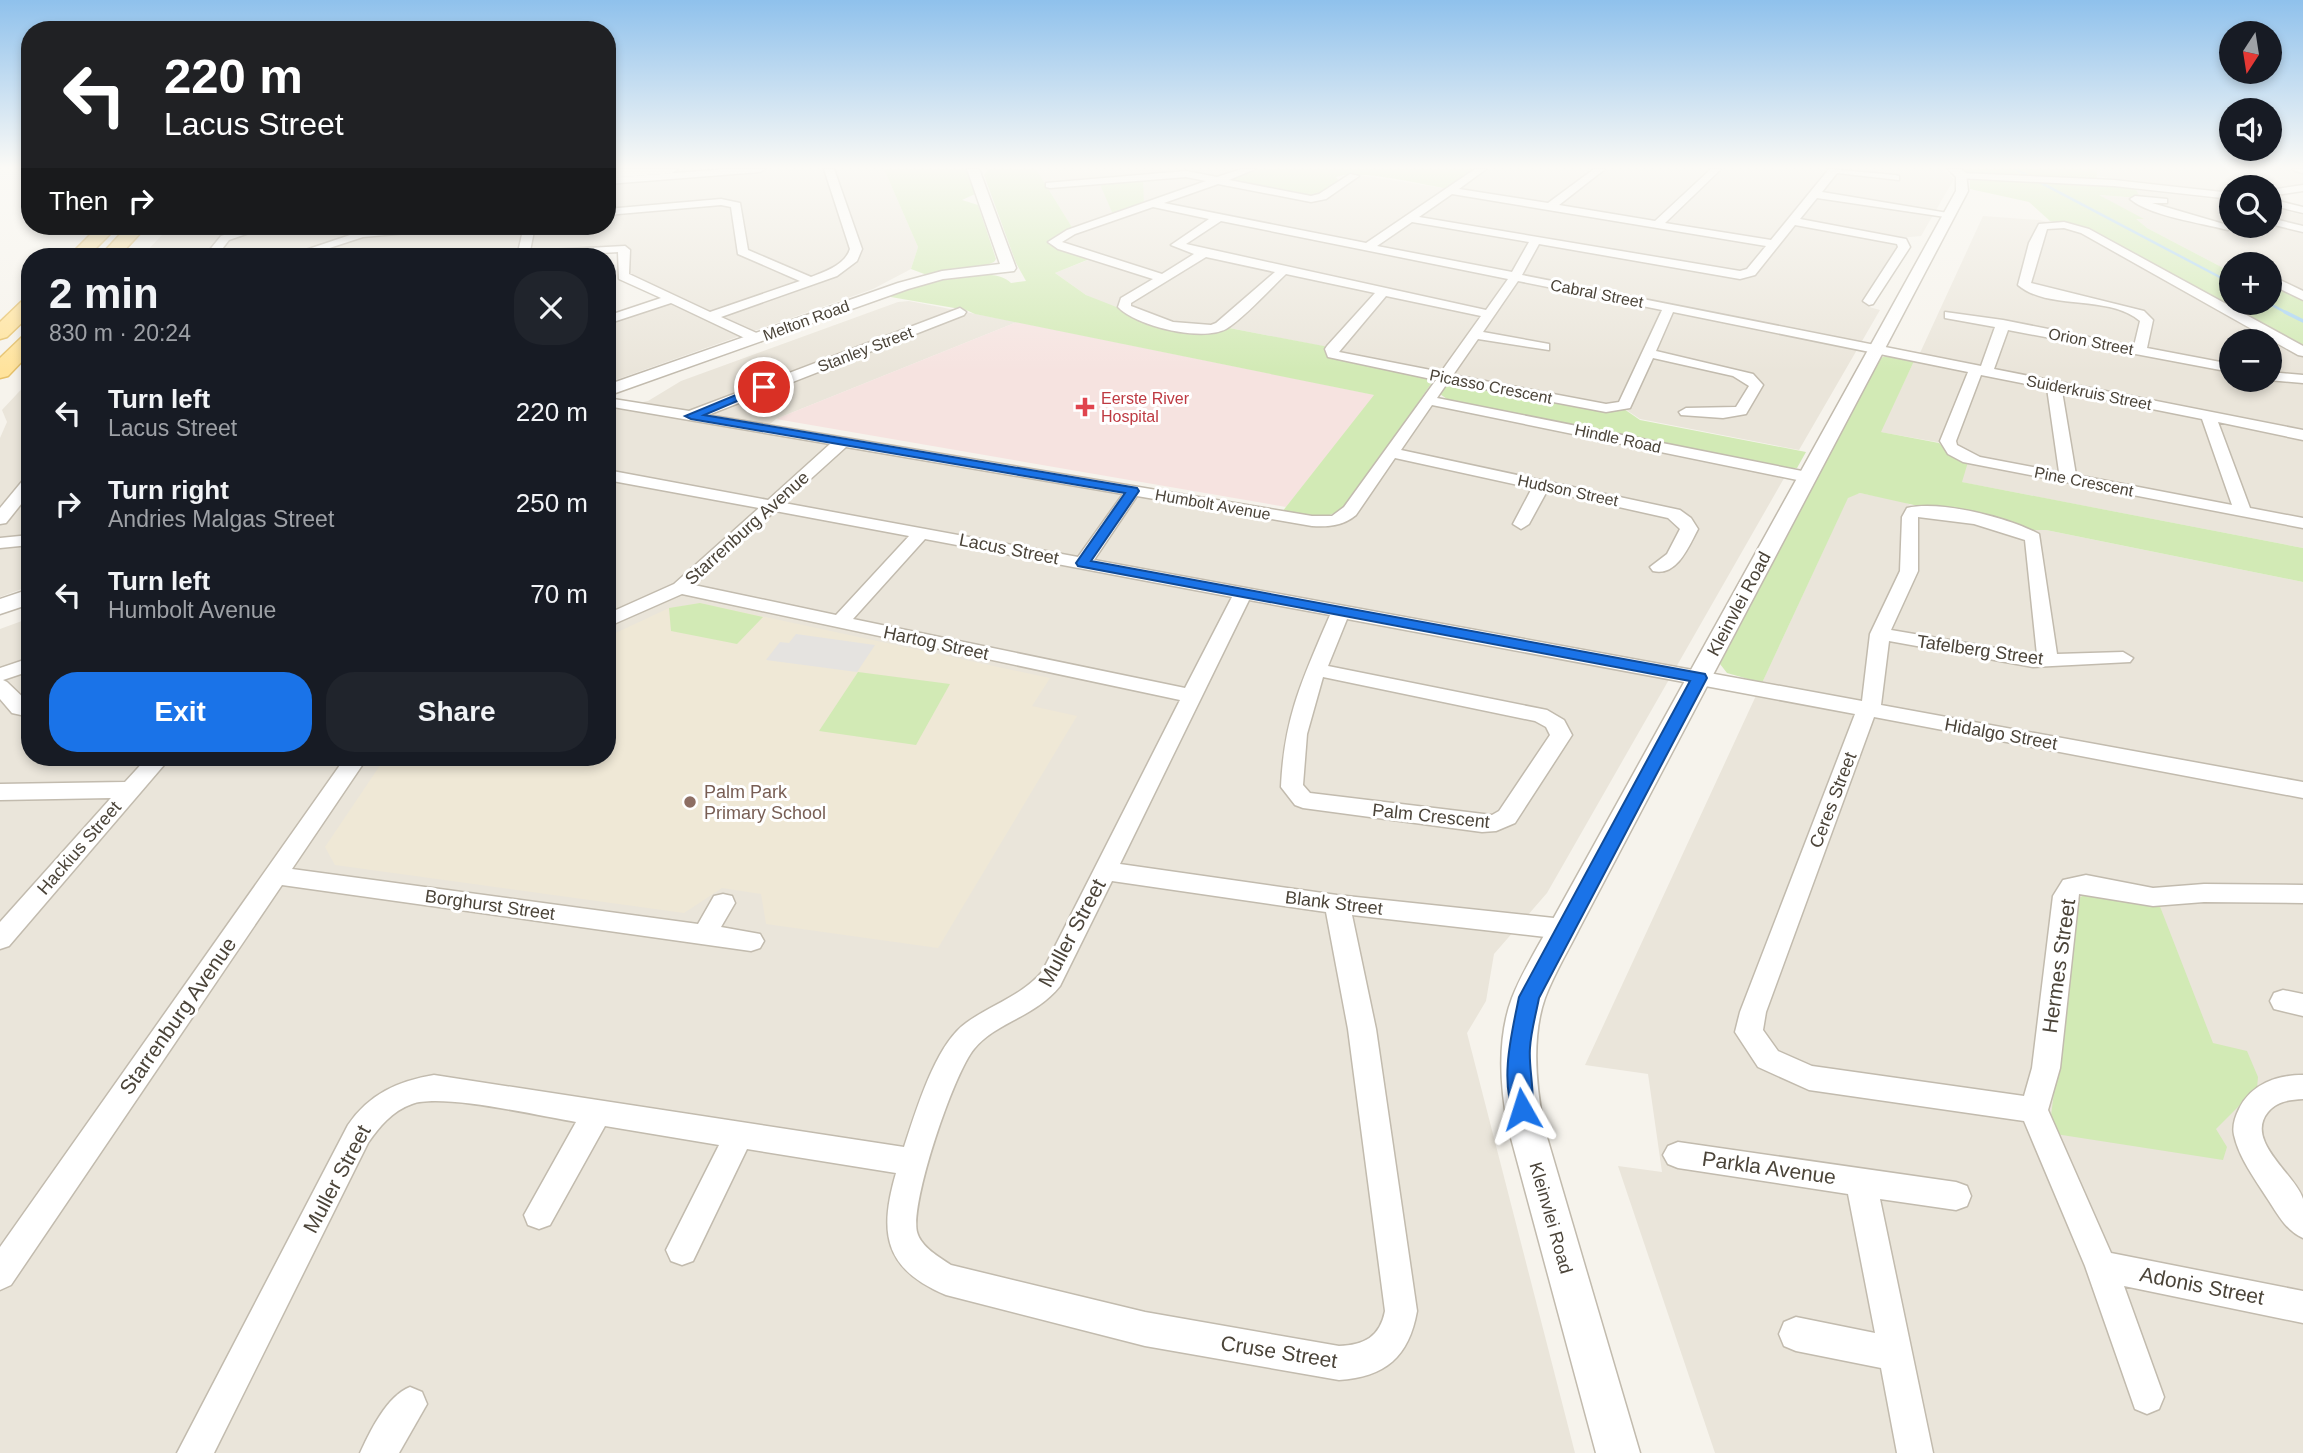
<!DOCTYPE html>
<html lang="en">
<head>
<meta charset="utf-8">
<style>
	:root { --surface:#171b24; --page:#20242c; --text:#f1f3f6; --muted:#9ea1a6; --accent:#1a73e8 }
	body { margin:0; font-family:Arial,sans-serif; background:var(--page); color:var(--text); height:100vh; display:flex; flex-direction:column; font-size:26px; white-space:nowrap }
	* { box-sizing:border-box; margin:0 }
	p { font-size:23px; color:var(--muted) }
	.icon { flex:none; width:38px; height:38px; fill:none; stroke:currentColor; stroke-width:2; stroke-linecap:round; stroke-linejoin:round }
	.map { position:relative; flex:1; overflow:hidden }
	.details { position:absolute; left:21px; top:248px; width:595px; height:518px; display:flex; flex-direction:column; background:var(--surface); border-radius:28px; box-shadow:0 4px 10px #0003 }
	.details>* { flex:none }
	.guide { position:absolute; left:21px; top:21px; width:595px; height:214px; border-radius:28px; box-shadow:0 4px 10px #0003; background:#202124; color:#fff; overflow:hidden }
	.needle { width:46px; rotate:192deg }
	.tools { position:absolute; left:2219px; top:21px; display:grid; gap:14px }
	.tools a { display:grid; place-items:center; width:63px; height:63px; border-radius:50%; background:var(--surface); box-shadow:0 4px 10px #0003; font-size:35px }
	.pin { position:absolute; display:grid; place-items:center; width:60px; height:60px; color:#fff; margin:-30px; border:4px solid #fff; border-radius:50%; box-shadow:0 2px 7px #0007 }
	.me { position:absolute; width:77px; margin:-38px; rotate:354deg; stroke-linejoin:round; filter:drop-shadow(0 0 5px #0008) }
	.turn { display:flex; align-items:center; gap:24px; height:147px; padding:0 28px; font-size:32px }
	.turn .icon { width:91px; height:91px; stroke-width:2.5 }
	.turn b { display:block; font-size:49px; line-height:60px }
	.then { display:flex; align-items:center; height:66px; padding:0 28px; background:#0003; gap:14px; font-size:26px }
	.round { display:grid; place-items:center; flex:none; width:74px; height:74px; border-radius:28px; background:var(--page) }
	.headline { display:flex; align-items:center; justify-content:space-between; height:119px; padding:0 28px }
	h1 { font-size:42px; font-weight:600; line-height:52px }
	.button { display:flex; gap:14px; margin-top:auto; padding:14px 28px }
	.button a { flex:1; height:80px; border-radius:28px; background:var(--accent); color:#fff; font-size:28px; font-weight:600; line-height:80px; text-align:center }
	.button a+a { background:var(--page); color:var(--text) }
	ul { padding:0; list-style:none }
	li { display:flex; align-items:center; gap:21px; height:91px; padding:0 28px }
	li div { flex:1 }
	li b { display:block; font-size:26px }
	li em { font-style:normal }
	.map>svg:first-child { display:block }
</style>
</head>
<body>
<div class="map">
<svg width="2303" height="1453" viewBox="0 0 2303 1453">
	<rect width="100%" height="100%" fill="#f6f3ec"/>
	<g fill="#eae5da" fill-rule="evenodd">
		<polygon points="758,169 884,169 918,247 911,269 873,289 607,383 607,320 671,299 623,276 619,247 494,257 141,257 162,235 191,226 607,226 607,181"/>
		<polygon points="1036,169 1250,169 1217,181 1322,197 1359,175 1449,189 1480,169 1942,169 1954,179 1921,236 1899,238 1905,248 1869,307 1880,310 1799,450 1640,419 1622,407 1339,357 1332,348 1224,327 1165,324 1108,305 1086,295 1055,273 1093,258 1057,245 1074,231"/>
		<polygon points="2097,169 2303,169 2303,188 2270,192 2270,187 2231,187 2231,192 2095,176"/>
		<polygon points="2136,190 2231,201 2231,226 2270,226 2270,207 2303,215 2303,295 2280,284 2270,283 2270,264 2231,264 2231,272 2147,228 2097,195 2139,198"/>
		<path d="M1983,216l56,4 40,9 224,123v196l-342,-66 -13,-38 -68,-12 35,-73 5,-6zM2231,341h39v39h-39z"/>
		<polygon points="909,301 1017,322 776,419 765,428 1334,521 1429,400 1787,473 1547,893 1494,954 1486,1001 1467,1033 1575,1453 0,1453 0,629 30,618 30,758 607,758 607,410 648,401 681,381 898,302"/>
		<polygon points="30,380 30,586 0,597 0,438 7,422 2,410"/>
		<polygon points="1860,493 1902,501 1922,510 2019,530 2046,530 2303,582 2303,1453 1715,1453 1618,1166 1662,1172 1648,1074 1585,1065 1848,497"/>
	</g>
	<polygon fill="#efe8d6" points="700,603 1050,678 1032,706 1077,716 938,948 766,924 761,894 722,888 684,913 335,865 325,847 385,758 607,758 607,637 669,608"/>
	<polygon fill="#f6e3e0" points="1017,322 1375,395 1286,507 776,419"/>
	<g fill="#d2eab5">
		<polygon points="884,169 966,169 975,194 962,200 978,205 996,259 994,262 984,266 927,275 911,269 918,247"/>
		<path d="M988,169h48l37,60 -21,9 -2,5 42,15 -37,15 31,22 76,30 62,2 105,20 -1,2 102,28 3,4 -82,119c-23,24 -38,17 -69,12l92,-117 -399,-81 -9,-4 -81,-14c25,-9 107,-35 126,-13l15,-2 -10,-18 -32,-88z"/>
		<path d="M1254,169h223l-28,20c-24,-4 -93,-21 -113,-12l4,5 -24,15 -87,-14 -3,-5z"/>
		<polygon points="1959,169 2097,169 2097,180 1969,174"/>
		<polygon points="1143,178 1144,205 1116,214 1112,212 1099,182"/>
		<polygon points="1977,179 2135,187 2140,198 2099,195 2144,219 2136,219 2147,228 2231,272 2231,303 2270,303 2270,283 2303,298 2303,349 2089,230 2050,221 2029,202 1970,189 1970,180"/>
		<polygon points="1886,356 1915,359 1881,432 1939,443 1950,454 1968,462 1962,482 2303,548 2303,582 2046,530 2026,530 1860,493 1848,498 1762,683 1727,673 1720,664 1880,358"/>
		<polygon points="1452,381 1613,411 1624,409 1640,420 1806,452 1797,468 1785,468 1451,402 1440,394 1447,382"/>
		<polygon points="700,603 763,617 737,644 671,631 669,608"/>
		<polygon points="858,672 950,684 916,745 819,731"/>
		<polygon points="2086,893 2159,904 2213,1043 2247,1051 2258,1077 2257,1088 2216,1129 2227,1147 2223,1160 2049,1133 2077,900"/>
	</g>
	<polygon fill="#e5e3e0" points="796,634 875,645 857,672 766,660 780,642 789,643"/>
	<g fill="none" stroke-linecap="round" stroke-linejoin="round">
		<g stroke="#a9d4f2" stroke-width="2.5">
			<polyline points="2015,169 2231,283"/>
			<polyline points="2268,303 2289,314"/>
		</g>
		<polyline stroke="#a9d4f2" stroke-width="3.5" points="2285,312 2303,321"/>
		<defs>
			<g id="minor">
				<polygon points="728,169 765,169 760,172 607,184 607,178"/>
				<path d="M824,169h10l28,80 -5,12 -20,15 -116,41 40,18v6h-10l-80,-38 -64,21v-8l54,-18 -42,-19 -1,-27 -77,5h-51l6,-3 22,-2 6,-26h11l-5,25 95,-5 5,4 -1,24 81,38 90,-31 -62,-27 -7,-47 -10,-2 -114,10v-6l114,-10 19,4 8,47 63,27c15,-6 34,-12 39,-28z"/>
				<path d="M1242,169h13l-26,11 82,16 8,-2 31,-20 9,2 -33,23 -15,3 -93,-18 -54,19 202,40 109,-74h11l-27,20 89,14 46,-34h11l-46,36 96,16 56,-52h10l-56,54 106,17 58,-71 66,6 4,1v4l-62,-7 -15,19 126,21 4,1v4l-135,-20 -17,21 106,20 4,8 -37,57 -4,1 -6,-4 35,-54 -1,-3 -102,-19 -40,50 -15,4 -201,-35 -17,31 459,91 14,-39 -50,-9v-6l58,8 131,26 6,-25c-31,-27 -92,-10 -122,-36l11,-42 10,-19 25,-2 25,7 214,117v10l-5,-1 -217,-122 -17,-5 -17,1 -16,54 113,28 9,9 -6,28 84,16v8l-223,-42 -14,39 309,61v10l-85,-18 32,86 53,10v10l-340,-66 -15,-8 -8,-13 28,-69 -295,-60 -17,39 97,23 10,11 -17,29 -23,4 -42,-3 -2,-3 7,-4 50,-1 13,-21 -16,-10 -80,-18 -23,50 -24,4 -158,-30 -11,16 370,74 8,5 -2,3 -6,2 -375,-77 -31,45 279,60 11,8 7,11c-9,17 -21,48 -45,42l-3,-4 17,-13 13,-25 -12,-11 -121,-27 -18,33 -8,5 -8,-5 19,-36 -137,-30 -39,57c-13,11 -28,12 -44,11l-175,-30 -43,64 768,141 8,-67 30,-63 2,-54 5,-9c34,-8 102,10 132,26l18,120 66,-2 10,6 -3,4 -97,5 -144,-26 -8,64 422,77v16l-429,-81 -108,295 -3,18 15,21 34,15 212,30 8,-28 21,-172 10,-16 23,-5 67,13 51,-4 99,1v18l-99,-1 -51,4 -74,-12 -19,174 -12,42 63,143 192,38v32l-179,-37 40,111 -5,12 -12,5 -12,-5 -50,-143 -61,-145 -215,-31 -51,-23 -23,-35 5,-20 115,-298 -508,-95 -19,47 219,44 17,10 8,15 -57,88 -19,8 -14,1 -179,-24 -8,-3 -14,-18c3,-70 22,-109 49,-172l-81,-15 -129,264 217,31 226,24 9,3 4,7 -4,7 -9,3 -211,-24 24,114 41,282c-8,46 -32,66 -78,69l-194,-34 -199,-51c-63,-26 -67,-63 -50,-122l-149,-24 -54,112 -11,4 -11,-4 -5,-11 53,-105 -114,-19 -55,99 -11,4 -11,-4 -4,-10 52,-93c-36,-6 -134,-29 -164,-18 -20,7 -33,23 -44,39l-154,310h-37l171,-328c21,-31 50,-44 86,-50l470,72c12,-36 31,-102 62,-124 26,-19 54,-26 76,-51l138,-272 -498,-106 -75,33v-13l67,-30 85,-76 -152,-28v-10l161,30 62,-56 -223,-38v-8l82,13 271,-103 6,4 -2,3 -256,100 604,101h20l12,-9 92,-127 -108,-23 -3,-8 2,-3 48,-53 -89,-19c-16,15 -42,44 -60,55 -24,13 -90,-3 -108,-22l3,-9 32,-19 -95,-30 -10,-7 19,-12 139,-49 -20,-4 -136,11 -4,-1v-4l140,-12 31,6zM1452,194l314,52 -19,23 -7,2 -321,-54zM1153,207l56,12 -38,26 23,9 -32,20 -100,-32 13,-8zM1221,221l287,58 -22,31 -300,-66zM1412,222l117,20 -17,30 -135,-26zM1206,257l69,15 -59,51 -5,2 -38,-3 -42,-16v-3zM1518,281l144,29 -43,92 -13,2 -153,-29 25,-36 71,11v-6l-66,-12zM1386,296l95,20 -40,56 -102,-20zM1981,375l66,13 12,84 -79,-15 -23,-12 -1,-4zM2062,391l140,28 30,86 -156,-30zM846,447l277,47 -45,63 -294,-54zM775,511l134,25 -73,79 -142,-30zM1918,517l56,7 51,16 12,115 -146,-25 27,-59zM925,539l307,58 -47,91 -332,-69zM1323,677l212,44 11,6 4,8 -51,76 -7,4 -182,-22 -7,-8 4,-51zM1112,881l214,31 22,117 37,282c-5,26 -21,34 -46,35l-194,-34 -194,-47c-12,-8 -30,-18 -34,-33 -7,-30 37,-159 57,-183 22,-27 60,-31 86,-63z"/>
				<polygon points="2293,169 2303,169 2303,173 2295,171"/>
				<polygon points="1962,173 2114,180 2231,193 2231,199 2114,186 1958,178 1958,174"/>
				<polygon points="2303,185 2303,191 2270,196 2270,190"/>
				<path d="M2135,196l32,3v4h-15l82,24 -6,3c-27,-7 -78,-14 -98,-31z"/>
				<polygon points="2270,199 2303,207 2303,213 2270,205"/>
				<polygon points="2270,218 2303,226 2303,232 2270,224"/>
				<polygon points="252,226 269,226 229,240 216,257 204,257 221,236"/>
				<polygon points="417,226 457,226 451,229 363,237 302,257 285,257 362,231"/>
				<polygon points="2280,280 2303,291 2303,300 2276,287 2276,281"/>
				<polygon points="2270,372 2303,375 2303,383 2268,380"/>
				<polygon points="30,477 30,493 6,523 0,524 0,508 24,479"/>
				<polygon points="30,535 30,545 0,548 0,538"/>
				<polygon points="30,658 30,671 3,680 7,682 30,704 30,717 12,713 0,699 0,668"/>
				<polygon points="147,758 170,758 9,946 0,949 0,922 111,798 0,800 0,784 125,782"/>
				<polygon points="345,758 367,758 292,869 698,924 714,896 723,894 732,896 735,903 721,927 760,934 764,941 760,948 751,951 282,885 11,1285 0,1290 0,1247"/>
				<polygon points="2283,990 2303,994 2303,1016 2274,1009 2270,1001 2274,993"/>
				<path d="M2303,1075v24c-14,1 -26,2 -35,13 -24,29 28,63 35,87 0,11 0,27 0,39 -17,-7 -26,-25 -36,-40 -12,-19 -28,-40 -33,-63 -2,-9 1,-18 5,-26 12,-25 38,-34 64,-34z"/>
				<polygon points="1678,1142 1956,1182 1967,1186 1971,1196 1967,1206 1956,1210 1880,1199 1933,1453 1897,1453 1881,1368 1796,1351 1784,1346 1779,1334 1784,1322 1796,1317 1875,1333 1848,1194 1678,1168 1668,1164 1663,1155 1668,1146"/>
				<path d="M410,1387l12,5 5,12 -28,49h-39c10,-22 27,-57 50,-66z"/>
			</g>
			<g id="tertiary">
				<polygon points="629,169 678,169 672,173 607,178 607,170"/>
				<polygon points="967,169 979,169 1016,268 1014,271 943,279 908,289 607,396 607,385 898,283 942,271 1000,264"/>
				<path d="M1948,169h13l5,4 2,18 -389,738c-11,22 -25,45 -34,69 -14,40 -9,88 -1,129l96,326h-44l-88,-326c-8,-41 -11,-89 4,-129 10,-26 27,-53 40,-77l404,-730v-14z"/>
				<polygon points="30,589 30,604 0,614 0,599"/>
			</g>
			<g id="primary">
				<polygon points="99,226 118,226 87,257 68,257"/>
				<polygon points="128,226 147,226 118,257 99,257"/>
				<polygon points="30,298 30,315 7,337 0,339 0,322 23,300"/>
				<polygon points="30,334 30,353 8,376 0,378 0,358 23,336"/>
			</g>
		</defs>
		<use href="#minor" stroke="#c2bbae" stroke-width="3"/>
		<use href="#tertiary" stroke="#c2bbae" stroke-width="3"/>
		<use href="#primary" stroke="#e6c16a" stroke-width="3"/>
		<use href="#minor" fill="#fff" fill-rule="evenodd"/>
		<use href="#tertiary" fill="#fff" fill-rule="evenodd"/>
		<use href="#primary" fill="#ffe39c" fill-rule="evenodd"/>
	</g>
	<linearGradient id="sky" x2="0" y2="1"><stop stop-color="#8fc1ec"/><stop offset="0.45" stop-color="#fbfaf6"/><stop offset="1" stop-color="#fbfaf6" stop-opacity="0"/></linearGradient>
	<rect width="2303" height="372" fill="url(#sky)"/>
	<path fill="#1a73e8" stroke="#114b97" stroke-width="2" d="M760,385l10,2 -66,28 433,73 2,3 -48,70 614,113 2,4 -168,320c-3,16 -8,33 -9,50 -2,19 7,52 0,68l-8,2 -7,-2c-16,-34 -3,-84 4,-119l171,-316 -612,-115 -2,-3 49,-70 -434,-74 -6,-3z"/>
	<path fill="#e0444e" stroke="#fff" stroke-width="2.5" d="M1081.5 396.5h7v7h7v7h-7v7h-7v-7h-7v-7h7z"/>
	<circle fill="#8d6e63" stroke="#fff" stroke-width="2.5" cx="690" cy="802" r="7"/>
	<g text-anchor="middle" stroke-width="6" stroke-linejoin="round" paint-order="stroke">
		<g font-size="16" fill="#4b4439" stroke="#fff">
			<text transform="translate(1597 293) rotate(11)" y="6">Cabral Street</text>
			<text transform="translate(806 320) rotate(-20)" y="6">Melton Road</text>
			<text transform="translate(2091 341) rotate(11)" y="6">Orion Street</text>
			<text transform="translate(865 349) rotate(-21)" y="6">Stanley Street</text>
			<text transform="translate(1491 386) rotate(11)" y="6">Picasso Crescent</text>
			<text transform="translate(2089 392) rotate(11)" y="6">Suiderkruis Street</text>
			<text transform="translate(1618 438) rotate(12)" y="6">Hindle Road</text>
			<text transform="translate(2084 481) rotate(11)" y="6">Pine Crescent</text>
			<text transform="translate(1568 490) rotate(12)" y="6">Hudson Street</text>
			<text transform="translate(1213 504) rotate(10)" y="6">Humbolt Avenue</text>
		</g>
		<g font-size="16" fill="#be3a42" stroke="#fff" text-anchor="start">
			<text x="1101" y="404">Eerste River<tspan x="1101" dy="18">Hospital</tspan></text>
		</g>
		<g font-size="18" fill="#4b4439" stroke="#fff">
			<text transform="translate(747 528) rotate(-42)" y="6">Starrenburg Avenue</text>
			<text transform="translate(1009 549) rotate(11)" y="6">Lacus Street</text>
			<text transform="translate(1739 604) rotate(-62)" y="6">Kleinvlei Road</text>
			<text transform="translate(936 643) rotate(12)" y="6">Hartog Street</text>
			<text transform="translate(1980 650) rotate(8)" y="6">Tafelberg Street</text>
			<text transform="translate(2001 734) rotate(10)" y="6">Hidalgo Street</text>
			<text transform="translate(1833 800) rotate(-69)" y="6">Ceres Street</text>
			<text transform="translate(1431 816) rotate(6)" y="6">Palm Crescent</text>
			<text transform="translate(79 848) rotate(-49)" y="6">Hackius Street</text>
			<text transform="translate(1334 903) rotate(7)" y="6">Blank Street</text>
			<text transform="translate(490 905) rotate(8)" y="6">Borghurst Street</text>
			<text transform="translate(1551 1218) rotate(74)" y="6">Kleinvlei Road</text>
		</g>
		<g font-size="18" fill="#785e54" stroke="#fff" text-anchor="start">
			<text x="704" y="798">Palm Park<tspan x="704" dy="21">Primary School</tspan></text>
		</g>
		<g font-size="21" fill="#4b4439" stroke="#fff">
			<text transform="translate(1072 933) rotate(-62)" y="7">Muller Street</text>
			<text transform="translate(2059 966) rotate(-82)" y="7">Hermes Street</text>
			<text transform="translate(178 1016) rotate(-55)" y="7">Starrenburg Avenue</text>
			<text transform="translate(1769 1168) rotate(8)" y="7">Parkla Avenue</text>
			<text transform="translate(337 1179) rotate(-62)" y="7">Muller Street</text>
			<text transform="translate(2202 1286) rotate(11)" y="7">Adonis Street</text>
			<text transform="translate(1279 1352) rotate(9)" y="7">Cruse Street</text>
		</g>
	</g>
</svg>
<div class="tools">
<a><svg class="needle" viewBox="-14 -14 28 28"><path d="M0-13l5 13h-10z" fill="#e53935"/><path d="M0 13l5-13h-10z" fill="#9ea1a6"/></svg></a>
<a><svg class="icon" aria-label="sound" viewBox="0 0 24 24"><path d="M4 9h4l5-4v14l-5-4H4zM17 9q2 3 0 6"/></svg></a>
<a><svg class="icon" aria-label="search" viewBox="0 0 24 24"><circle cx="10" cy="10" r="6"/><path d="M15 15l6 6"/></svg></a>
<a>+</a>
<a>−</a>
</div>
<div class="pin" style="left:764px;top:387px;background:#d93025"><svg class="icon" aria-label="arrive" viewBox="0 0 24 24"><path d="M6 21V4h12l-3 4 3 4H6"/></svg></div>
<svg class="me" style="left:1522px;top:1109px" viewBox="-20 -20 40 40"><path d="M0-17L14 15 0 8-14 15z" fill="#1a73e8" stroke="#fff" stroke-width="4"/></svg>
<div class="guide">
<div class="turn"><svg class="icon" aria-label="left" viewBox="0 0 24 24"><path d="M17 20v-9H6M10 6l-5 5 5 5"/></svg><div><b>220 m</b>Lacus Street</div></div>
<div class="then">Then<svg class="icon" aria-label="right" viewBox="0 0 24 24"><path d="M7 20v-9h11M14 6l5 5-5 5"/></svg></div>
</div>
<section class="details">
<div class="headline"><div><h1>2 min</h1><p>830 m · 20:24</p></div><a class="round"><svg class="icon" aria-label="close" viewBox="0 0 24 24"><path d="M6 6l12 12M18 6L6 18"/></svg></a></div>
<ul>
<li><svg class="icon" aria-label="left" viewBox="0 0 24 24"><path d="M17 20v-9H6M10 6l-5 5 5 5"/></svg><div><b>Turn left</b><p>Lacus Street</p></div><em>220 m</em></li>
<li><svg class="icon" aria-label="right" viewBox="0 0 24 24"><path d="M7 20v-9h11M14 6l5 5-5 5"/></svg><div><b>Turn right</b><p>Andries Malgas Street</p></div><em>250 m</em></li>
<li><svg class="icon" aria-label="left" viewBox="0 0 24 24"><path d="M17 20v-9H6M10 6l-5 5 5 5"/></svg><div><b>Turn left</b><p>Humbolt Avenue</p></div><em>70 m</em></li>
</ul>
<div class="button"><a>Exit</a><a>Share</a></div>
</section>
</div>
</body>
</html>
